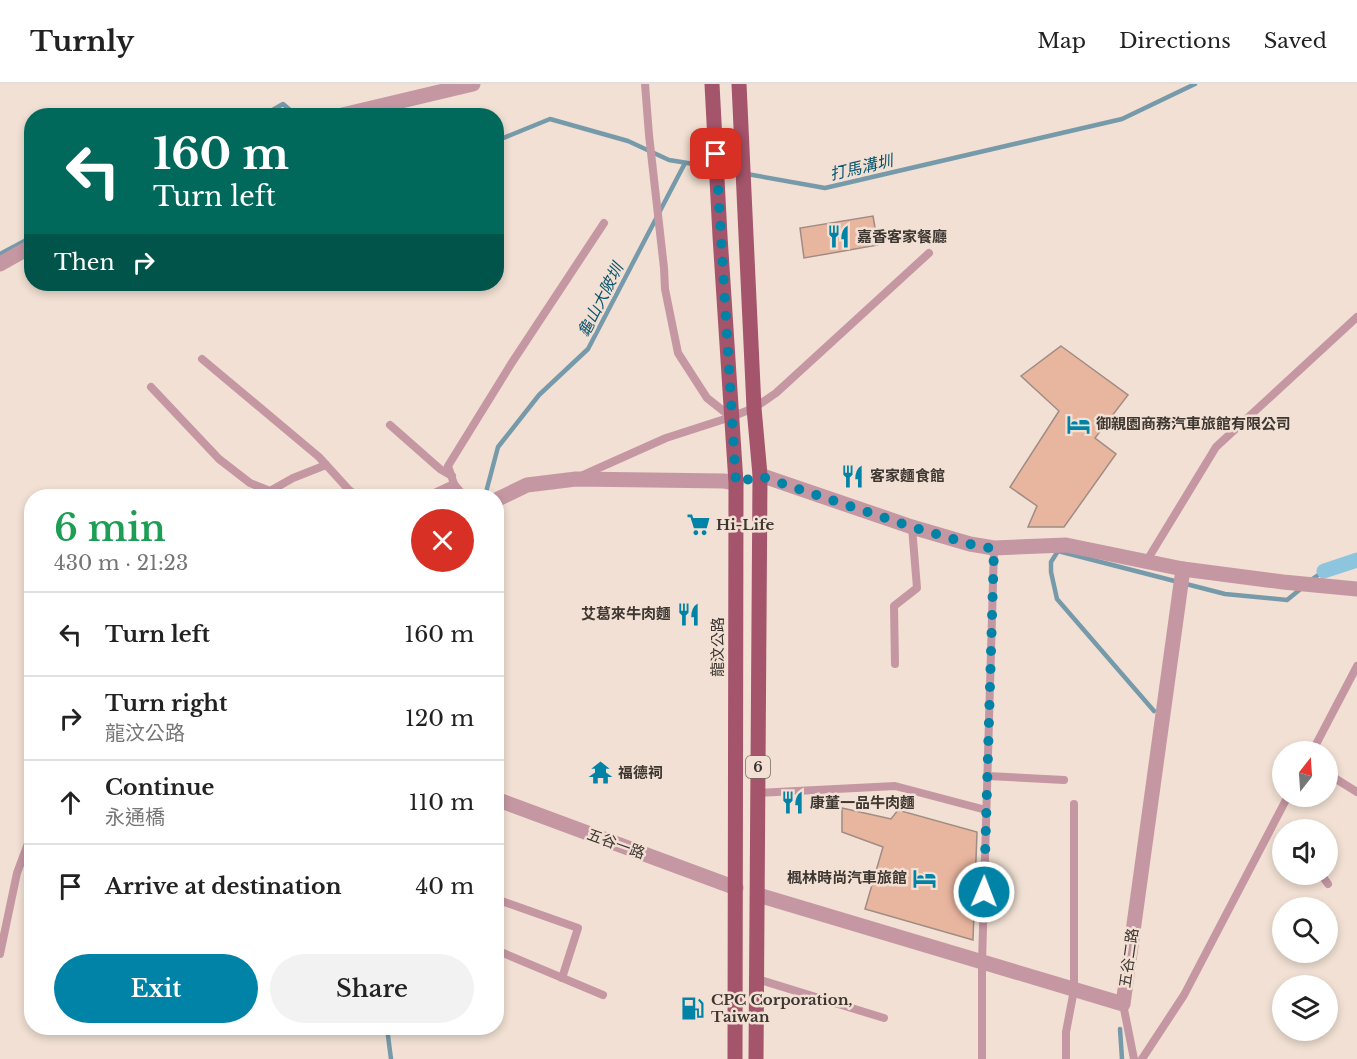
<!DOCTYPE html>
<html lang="en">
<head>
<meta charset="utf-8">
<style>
	:root { --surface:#fff; --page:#f2f2f2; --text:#222; --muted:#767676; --line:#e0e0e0; --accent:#0083a6 }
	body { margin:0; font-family:"Libre Baskerville","Noto Sans TC",serif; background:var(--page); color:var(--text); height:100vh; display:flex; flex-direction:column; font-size:22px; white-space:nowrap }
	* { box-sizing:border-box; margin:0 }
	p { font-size:20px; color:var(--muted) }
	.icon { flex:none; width:33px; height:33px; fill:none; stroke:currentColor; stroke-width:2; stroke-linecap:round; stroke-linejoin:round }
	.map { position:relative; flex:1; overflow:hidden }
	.panel { position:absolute; left:24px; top:405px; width:480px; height:546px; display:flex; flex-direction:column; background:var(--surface); border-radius:24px; box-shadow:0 3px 9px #0003 }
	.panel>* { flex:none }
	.top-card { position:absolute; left:24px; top:24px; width:480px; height:183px; border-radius:24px; box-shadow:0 3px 9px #0003; background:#00695c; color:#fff; overflow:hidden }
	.needle { width:39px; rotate:17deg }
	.buttons { position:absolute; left:1272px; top:657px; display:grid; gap:12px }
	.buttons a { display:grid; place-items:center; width:66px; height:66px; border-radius:50%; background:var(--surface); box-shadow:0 3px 9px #0003; font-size:30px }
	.pin { position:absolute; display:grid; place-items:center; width:51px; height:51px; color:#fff; margin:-26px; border-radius:12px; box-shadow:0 3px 9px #0006 }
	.me { position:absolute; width:66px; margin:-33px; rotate:1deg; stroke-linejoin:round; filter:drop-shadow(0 0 4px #0008) }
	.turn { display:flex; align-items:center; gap:21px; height:126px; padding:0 30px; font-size:27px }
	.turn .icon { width:78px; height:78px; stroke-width:2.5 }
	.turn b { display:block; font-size:42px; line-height:51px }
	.then { display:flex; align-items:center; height:57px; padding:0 30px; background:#0003; gap:12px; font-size:22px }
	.round { display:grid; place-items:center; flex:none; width:63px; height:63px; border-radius:32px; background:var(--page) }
	.head { display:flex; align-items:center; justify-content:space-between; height:102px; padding:0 30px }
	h1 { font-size:36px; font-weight:600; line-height:45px; color:#1e9e55 }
	.action { display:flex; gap:12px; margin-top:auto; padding:12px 30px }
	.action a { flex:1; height:69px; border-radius:36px; background:var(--accent); color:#fff; font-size:24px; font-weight:600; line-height:69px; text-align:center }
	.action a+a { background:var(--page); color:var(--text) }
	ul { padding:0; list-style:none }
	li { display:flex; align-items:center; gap:18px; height:84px; padding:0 30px; border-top:2px solid var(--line) }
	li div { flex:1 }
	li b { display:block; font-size:22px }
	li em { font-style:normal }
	header { display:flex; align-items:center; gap:36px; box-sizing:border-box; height:84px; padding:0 30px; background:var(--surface); border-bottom:2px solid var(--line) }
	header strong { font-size:28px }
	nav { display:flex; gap:33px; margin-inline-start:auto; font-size:21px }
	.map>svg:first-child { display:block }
</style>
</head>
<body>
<header>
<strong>Turnly</strong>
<nav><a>Map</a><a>Directions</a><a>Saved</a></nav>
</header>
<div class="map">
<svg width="1357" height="975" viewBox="0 0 1357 975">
	<rect width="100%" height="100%" fill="#f1e0d3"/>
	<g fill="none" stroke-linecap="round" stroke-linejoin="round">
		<g stroke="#769aaa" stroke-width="4.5">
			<polyline points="262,32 283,20 297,32"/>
			<polyline points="496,57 550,35 628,57 669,76 712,83"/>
			<polyline points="721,85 739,88"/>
			<polyline points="747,90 825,104 1122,35 1195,0"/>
			<polyline points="0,170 32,153"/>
			<polyline points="485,412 498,363 539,311 588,265 685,79"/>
			<polyline points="1311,496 1324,487"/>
			<polyline points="1154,627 1057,515 1051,488 1051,478 1058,467 1225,510 1287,516 1303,503"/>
			<polyline points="387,944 391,975"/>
			<polyline points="1120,945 1122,975"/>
		</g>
		<polyline stroke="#8ec5de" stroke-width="15" points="1324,487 1357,476"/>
	</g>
	<g fill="#e8b59f" stroke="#9f8c84" stroke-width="1.5">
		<polygon points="873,132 878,161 804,174 800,144"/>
		<polygon points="1061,262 1128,311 1095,354 1116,370 1064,443 1028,443 1037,422 1010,403 1059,327 1021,292"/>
		<polygon points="842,724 891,735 898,726 977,748 973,856 865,825 883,763 842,748"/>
	</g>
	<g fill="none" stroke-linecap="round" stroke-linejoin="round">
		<g stroke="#c597a2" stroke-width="8">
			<polyline points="645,0 649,51 664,184 665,205 678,269 707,314 731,333 754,324 776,309 929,169"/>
			<polyline points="202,275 319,373 349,406 357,412"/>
			<polyline points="151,303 219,375 250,399 270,407 293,394 326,381"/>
			<polyline points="390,341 440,385 452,392"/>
			<polyline points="581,392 666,354 731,333"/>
			<polyline points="454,400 448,382 511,280 604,139"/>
			<polyline points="428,412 454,400 464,412"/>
			<polyline points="1146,478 1216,363 1357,233"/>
			<polyline points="895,580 894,522 917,504 912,443"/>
			<polyline points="1312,668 1357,582"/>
			<polyline points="1328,690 1357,708"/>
			<polyline points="987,692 1064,696"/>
			<polyline points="757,709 895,702 986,726"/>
			<polyline points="1321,790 1328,800"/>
			<polyline points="496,815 578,844 562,894"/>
			<polyline points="496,866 603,911"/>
			<polyline points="0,870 17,789 32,749"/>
			<polyline points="757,895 884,934"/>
			<polyline points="1123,920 1134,975"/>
			<polyline points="982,975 982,878 994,464"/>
			<polyline points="1066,975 1066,948 1074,906 1074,720"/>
			<polyline points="1142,975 1184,911 1288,712"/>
		</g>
		<g stroke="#c597a2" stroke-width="15">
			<polyline points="496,416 527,401 576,395 724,397 736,399"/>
			<polyline points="496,715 736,804"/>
			<polyline points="758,811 1123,920 1183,485"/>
		</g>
		<g stroke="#c597a2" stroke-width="15">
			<polyline points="338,32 473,0"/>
			<polyline points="0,180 32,162"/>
			<polyline points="760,391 912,443 970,460 994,464 1066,461 1183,485 1283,498 1357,505"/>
		</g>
		<g stroke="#a4546b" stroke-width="15">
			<polyline points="712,0 720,152 736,399 735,975"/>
			<polyline points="739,0 754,324 760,391 756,975"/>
		</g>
	</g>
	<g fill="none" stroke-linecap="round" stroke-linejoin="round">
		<polyline stroke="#0083a6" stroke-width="10" stroke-dasharray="0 18" points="716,70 736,399 760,392 912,443 970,460 994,465 984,808"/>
	</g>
	<defs>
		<symbol id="restaurant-bare" viewBox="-9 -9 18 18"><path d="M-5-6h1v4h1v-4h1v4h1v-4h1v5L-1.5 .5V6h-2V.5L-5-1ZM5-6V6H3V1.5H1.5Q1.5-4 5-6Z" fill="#0083a6" stroke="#f1e0d3" stroke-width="2.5" paint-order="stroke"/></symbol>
		<symbol id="hotel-bare" viewBox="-9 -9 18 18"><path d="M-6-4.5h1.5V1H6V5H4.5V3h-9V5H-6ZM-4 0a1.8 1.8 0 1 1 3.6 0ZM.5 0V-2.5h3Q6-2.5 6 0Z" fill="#0083a6" stroke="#f1e0d3" stroke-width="2.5" paint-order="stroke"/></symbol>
		<symbol id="supermarket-bare" viewBox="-9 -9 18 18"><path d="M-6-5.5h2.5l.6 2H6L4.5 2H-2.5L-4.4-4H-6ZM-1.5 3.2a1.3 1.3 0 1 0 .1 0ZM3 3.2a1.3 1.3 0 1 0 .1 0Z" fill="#0083a6" stroke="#f1e0d3" stroke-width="2.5" paint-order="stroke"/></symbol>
		<symbol id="temple-bare" viewBox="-9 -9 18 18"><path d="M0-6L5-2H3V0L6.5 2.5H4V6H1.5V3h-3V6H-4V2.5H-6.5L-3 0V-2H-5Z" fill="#0083a6" stroke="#f1e0d3" stroke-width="2.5" paint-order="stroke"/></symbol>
		<symbol id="fuel-bare" viewBox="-9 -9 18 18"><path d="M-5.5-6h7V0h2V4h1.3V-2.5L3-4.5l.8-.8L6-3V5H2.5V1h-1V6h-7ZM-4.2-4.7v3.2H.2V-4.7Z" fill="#0083a6" stroke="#f1e0d3" stroke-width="2.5" paint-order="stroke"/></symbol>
	</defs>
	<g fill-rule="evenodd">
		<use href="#restaurant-bare" x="822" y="136" width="33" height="33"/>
		<use href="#hotel-bare" x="1062" y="324" width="33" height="33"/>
		<use href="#restaurant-bare" x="836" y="376" width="33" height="33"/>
		<use href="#supermarket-bare" x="682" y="424" width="33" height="33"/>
		<use href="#restaurant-bare" x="672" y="514" width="33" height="33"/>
		<use href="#temple-bare" x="584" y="672" width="33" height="33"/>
		<use href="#restaurant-bare" x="776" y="702" width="33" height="33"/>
		<use href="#hotel-bare" x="908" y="778" width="33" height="33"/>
		<use href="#fuel-bare" x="676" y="908" width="33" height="33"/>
	</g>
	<g text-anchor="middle" stroke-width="5" stroke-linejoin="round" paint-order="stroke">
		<rect fill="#f1e0d3" stroke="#736962" stroke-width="1.5" x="746" y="672" width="24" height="22" rx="4.5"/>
		<g font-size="14" font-weight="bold" fill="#3d3631">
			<text x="758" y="688">6</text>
		</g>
		<g font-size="15" font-weight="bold" fill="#3d3631" stroke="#f1e0d3" text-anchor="start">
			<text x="857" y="158">嘉香客家餐廳</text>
			<text x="1096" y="345">御親園商務汽車旅館有限公司</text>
			<text x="870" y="397">客家麵食館</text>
			<text x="716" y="446">Hi-Life</text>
			<text x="671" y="535" text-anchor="end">艾葛來牛肉麵</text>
			<text x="618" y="694">福德祠</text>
			<text x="810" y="724">康董一品牛肉麵</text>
			<text x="907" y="799" text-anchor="end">楓林時尚汽車旅館</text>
			<text x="711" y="921">CPC Corporation,<tspan x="711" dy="17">Taiwan</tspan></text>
		</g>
		<g font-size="15" fill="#3d3631" stroke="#f1e0d3">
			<text transform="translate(718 563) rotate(-90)" y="5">龍汶公路</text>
			<text transform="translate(616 760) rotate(20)" y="5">五谷一路</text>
			<text transform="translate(1129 874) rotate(-82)" y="5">五谷二路</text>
		</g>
		<g font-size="16" font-style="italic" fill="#0a556e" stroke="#f1e0d3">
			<text transform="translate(861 83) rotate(-13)" y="6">打馬溝圳</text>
			<text transform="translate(600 216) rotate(-63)" y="6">龜山大陂圳</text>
		</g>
	</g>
</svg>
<div class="buttons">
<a><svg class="needle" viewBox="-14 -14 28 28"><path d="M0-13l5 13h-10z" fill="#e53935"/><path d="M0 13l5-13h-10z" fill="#767676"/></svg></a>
<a><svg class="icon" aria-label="sound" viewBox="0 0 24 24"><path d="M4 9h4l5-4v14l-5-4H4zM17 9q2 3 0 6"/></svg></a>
<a><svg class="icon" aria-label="search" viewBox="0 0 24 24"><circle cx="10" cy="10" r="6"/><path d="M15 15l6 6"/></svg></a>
<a><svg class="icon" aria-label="layers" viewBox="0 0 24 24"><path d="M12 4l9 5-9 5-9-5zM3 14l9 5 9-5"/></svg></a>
</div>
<div class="pin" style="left:716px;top:70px;background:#d93025"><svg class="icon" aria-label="arrive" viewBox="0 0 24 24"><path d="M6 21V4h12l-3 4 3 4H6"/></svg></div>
<svg class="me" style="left:984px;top:808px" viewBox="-20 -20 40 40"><circle r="17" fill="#0083a6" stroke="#fff" stroke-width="3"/><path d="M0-11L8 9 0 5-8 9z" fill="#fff"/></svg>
<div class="top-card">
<div class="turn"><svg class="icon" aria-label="left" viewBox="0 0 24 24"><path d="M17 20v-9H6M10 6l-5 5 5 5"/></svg><div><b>160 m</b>Turn left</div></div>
<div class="then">Then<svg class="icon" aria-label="right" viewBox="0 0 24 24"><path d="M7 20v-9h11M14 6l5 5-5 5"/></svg></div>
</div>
<section class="panel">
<div class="head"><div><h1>6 min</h1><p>430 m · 21:23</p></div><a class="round" style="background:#d93025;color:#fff"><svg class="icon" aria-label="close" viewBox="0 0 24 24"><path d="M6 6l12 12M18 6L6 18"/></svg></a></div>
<ul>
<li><svg class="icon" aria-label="left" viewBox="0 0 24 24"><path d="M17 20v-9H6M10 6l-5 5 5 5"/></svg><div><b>Turn left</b></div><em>160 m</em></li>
<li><svg class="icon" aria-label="right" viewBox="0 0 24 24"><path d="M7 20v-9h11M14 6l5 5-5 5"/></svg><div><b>Turn right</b><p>龍汶公路</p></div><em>120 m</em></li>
<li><svg class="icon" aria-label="ahead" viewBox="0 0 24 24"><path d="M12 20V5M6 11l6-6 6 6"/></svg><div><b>Continue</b><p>永通橋</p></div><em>110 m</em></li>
<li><svg class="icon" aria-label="arrive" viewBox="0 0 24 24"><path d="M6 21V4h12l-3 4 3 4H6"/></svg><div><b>Arrive at destination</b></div><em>40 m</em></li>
</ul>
<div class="action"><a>Exit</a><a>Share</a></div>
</section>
</div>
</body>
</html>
